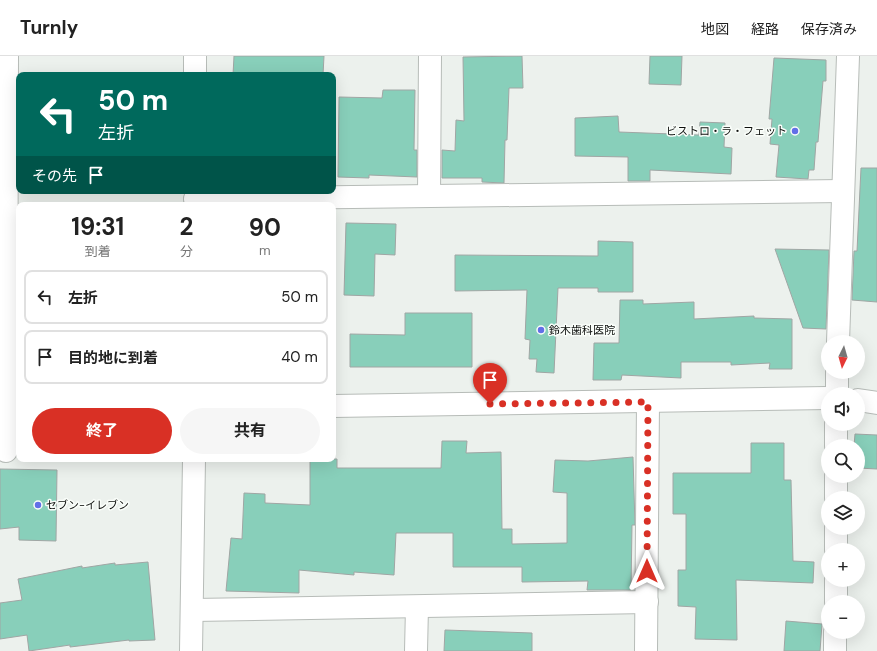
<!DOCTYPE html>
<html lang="ja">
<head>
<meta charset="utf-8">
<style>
	:root { --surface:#fff; --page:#f6f6f6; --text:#222; --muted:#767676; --line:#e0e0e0; --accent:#d93025 }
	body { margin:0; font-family:"DM Sans","Noto Sans JP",sans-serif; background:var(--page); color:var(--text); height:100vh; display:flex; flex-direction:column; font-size:15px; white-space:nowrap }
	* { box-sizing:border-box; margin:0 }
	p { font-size:13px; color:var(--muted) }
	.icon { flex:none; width:22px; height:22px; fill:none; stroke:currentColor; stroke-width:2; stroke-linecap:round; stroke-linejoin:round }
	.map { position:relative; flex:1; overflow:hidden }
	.details { position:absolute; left:16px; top:146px; width:320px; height:260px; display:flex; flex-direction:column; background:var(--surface); border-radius:8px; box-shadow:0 4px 16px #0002 }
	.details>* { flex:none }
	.banner { position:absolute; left:16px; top:16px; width:320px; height:122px; border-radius:8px; box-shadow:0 4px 16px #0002; background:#00695c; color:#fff; overflow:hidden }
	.needle { width:26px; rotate:185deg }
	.controls { position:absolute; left:821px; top:279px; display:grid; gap:8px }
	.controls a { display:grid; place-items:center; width:44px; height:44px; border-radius:50%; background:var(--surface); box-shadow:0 4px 16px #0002; font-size:20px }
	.pin { position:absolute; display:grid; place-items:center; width:34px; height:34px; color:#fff; margin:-41px -17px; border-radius:50% 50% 50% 0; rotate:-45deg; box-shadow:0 0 4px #0007 }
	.pin .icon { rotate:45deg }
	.me { position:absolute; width:44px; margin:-22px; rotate:0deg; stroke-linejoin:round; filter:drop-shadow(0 0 3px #0008) }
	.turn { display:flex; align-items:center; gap:14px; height:84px; padding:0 16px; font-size:18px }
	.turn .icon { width:52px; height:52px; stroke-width:2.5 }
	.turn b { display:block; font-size:28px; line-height:34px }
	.then { display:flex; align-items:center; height:38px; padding:0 16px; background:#0003; gap:8px; font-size:15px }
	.eta { display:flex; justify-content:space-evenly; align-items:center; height:68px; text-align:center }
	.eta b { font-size:24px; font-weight:700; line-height:28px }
	.primary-button { display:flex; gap:8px; margin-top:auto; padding:8px 16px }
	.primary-button a { flex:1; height:46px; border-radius:24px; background:var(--accent); color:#fff; font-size:16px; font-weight:700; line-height:46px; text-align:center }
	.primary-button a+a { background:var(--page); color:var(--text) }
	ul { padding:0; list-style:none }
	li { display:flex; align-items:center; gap:12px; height:54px; margin:0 8px 6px; padding:0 8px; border:2px solid var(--line); border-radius:8px }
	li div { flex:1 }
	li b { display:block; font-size:15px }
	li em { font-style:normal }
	header { display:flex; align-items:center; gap:24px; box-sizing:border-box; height:56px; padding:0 20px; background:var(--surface); border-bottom:1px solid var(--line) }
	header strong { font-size:19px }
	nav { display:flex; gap:22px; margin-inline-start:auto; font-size:14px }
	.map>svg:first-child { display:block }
</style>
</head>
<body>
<header>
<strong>Turnly</strong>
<nav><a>地図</a><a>経路</a><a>保存済み</a></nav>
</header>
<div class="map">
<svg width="877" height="595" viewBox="0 0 877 595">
	<rect width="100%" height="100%" fill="#ecf1ed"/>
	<g fill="#88cfba" stroke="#a0a6a4">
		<polygon points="234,0 324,0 323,19 233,19"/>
		<polygon points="522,0 523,32 509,32 507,84 505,84 504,127 482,126 482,122 442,122 442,94 455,95 456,64 464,65 463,1"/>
		<polygon points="650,0 682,0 681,29 649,28"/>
		<polygon points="774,2 826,4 826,25 823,25 818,86 816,86 814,114 809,114 808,123 776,121 779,89 770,88 772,63 769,63"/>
		<polygon points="383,34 415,34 414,94 417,94 417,121 369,119 369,122 338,121 339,41 382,42"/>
		<polygon points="618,60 619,76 699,79 700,66 725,67 724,91 732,92 731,118 650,114 650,125 628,125 628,101 575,100 575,62"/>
		<polygon points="861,112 877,112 877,246 852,244 854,195 857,195"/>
		<polygon points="346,167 396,168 395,199 375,198 374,240 344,239"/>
		<polygon points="598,185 633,186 633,236 598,236 598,232 558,232 554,317 536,316 537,303 529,303 530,284 525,283 527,234 455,235 455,199 598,200"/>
		<polygon points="775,193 829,194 826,273 803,272"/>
		<polygon points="620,244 643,244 643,248 694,246 694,263 754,260 754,262 792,263 792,313 769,313 770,307 731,309 731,306 681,306 681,322 622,319 621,324 593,324 594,287 619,287"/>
		<polygon points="405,257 472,257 472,311 350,311 350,278 405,279"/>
		<polygon points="855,378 877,379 877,413 858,412 858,390 854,390"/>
		<polygon points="442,385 467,385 466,397 501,396 502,473 512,473 512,488 567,487 567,437 553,436 555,404 588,405 633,401 635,469 632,469 631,534 587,534 588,525 522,526 522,511 453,511 453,477 396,477 394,519 354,516 354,519 299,514 299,537 226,535 231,482 242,483 244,437 265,438 265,447 310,449 310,403 337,403 337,412 441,412"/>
		<polygon points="751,387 784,387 784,424 791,424 793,505 814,506 813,527 736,524 737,584 695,583 696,551 678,550 678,514 686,514 686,458 673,458 673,417 751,417"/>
		<polygon points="0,413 57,414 56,485 19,484 19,471 0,473"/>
		<polygon points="148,506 155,584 129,585 129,584 70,591 70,589 29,595 27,579 0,583 0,547 22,544 18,523 82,510 82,512 115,507 115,509"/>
		<polygon points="786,565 822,568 820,595 784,595"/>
		<polygon points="445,574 532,577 532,595 444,595"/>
	</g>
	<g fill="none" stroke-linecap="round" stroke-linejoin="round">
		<defs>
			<g id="minor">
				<polyline points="195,19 195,0"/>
				<polyline points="429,139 430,0"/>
				<polyline points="195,143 842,135"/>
				<polyline points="838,286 848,0"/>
				<polyline points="837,338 837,316"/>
				<polyline points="858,344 877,347"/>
				<polyline points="333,350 828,342"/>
				<polyline points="836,390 836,368"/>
				<polyline points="6,395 7,0"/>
				<polyline points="836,442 836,420"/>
				<polyline points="836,494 836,472"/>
				<polyline points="836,546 836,524"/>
				<polyline points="193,554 647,546"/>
				<polyline points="191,595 194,403"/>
				<polyline points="416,595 417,551"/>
				<polyline points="646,595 648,346"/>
				<polyline points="835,595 835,576"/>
			</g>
		</defs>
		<use href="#minor" stroke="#b7bcb8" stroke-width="24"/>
		<use href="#minor" stroke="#fff" stroke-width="22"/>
	</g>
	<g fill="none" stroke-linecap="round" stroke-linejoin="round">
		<polyline stroke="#d93025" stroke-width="7" stroke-dasharray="0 12.6" points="490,348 648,346 647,515"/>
	</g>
	<g fill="#626fe7" stroke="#fafefa" stroke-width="1.5">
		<circle cx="795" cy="75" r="4"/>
		<circle cx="541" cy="274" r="4"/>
		<circle cx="38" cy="449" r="4"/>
	</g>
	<g text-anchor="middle" stroke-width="3" stroke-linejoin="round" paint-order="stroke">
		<g font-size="11" fill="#0d0f0d" stroke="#fafefa" text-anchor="start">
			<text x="787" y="79" text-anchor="end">ビストロ・ラ・フェット</text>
			<text x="549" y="278">鈴木歯科医院</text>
			<text x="46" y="453">セブン-イレブン</text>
		</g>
	</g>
</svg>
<div class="controls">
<a><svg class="needle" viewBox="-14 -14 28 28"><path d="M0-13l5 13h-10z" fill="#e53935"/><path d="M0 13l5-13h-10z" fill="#767676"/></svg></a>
<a><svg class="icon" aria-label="sound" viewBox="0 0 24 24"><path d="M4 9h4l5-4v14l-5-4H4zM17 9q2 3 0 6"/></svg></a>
<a><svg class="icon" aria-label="search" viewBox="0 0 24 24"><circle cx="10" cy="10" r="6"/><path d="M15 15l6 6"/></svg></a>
<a><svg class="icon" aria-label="layers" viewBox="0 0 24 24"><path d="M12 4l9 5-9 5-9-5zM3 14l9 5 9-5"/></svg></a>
<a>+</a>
<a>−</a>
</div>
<div class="pin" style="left:490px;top:348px;background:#d93025"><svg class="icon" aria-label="arrive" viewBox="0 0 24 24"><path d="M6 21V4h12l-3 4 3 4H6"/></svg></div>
<svg class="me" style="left:647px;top:515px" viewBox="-20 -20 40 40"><path d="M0-17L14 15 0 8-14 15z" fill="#d93025" stroke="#fff" stroke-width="4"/></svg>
<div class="banner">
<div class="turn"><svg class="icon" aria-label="left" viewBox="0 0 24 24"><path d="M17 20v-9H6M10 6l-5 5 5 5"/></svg><div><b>50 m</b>左折</div></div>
<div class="then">その先<svg class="icon" aria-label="arrive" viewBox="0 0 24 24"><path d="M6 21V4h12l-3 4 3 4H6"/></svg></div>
</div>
<section class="details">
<div class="eta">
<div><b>19:31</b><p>到着</p></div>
<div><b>2</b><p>分</p></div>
<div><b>90</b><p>m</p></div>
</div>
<ul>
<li><svg class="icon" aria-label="left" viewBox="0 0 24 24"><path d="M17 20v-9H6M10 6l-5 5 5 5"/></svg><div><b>左折</b></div><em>50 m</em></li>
<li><svg class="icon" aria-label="arrive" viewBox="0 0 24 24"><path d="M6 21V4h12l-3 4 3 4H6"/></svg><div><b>目的地に到着</b></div><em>40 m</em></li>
</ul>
<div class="primary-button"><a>終了</a><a>共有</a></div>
</section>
</div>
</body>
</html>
